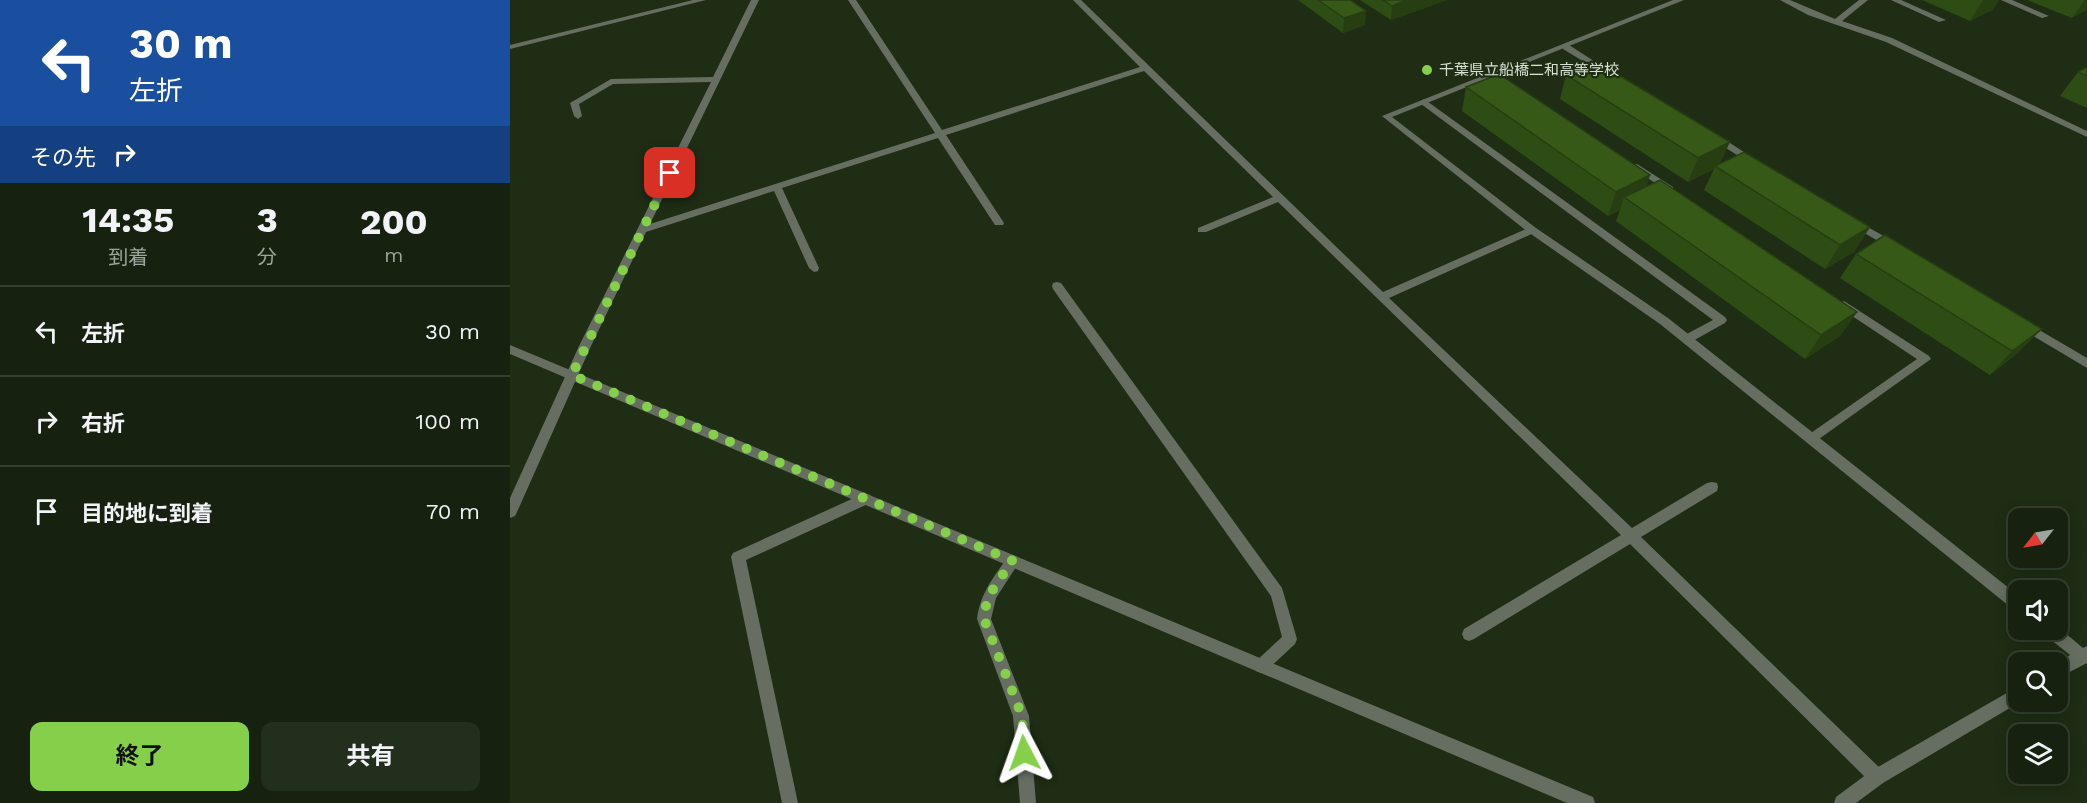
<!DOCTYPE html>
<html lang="ja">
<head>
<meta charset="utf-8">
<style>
	:root { --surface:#16220f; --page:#232f1d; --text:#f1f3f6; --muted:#9ea49e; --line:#353f2f; --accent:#86cf4b }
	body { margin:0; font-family:"Work Sans","Noto Sans JP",sans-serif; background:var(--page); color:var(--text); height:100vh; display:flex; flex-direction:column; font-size:22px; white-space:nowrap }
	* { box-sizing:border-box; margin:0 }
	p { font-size:20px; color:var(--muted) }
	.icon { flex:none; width:33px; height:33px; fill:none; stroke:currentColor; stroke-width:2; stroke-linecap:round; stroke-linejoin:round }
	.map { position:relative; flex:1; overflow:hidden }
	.drawer { display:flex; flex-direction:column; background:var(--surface); width:510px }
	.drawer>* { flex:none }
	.hud { background:#1a4fa0; color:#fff; overflow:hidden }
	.needle { width:39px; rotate:239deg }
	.buttons { position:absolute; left:1498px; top:508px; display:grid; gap:12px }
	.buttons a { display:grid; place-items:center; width:60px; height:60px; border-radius:12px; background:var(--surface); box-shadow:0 3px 15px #0003,0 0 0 2px var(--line); font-size:30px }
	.pin { position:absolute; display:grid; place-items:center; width:51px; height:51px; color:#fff; margin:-26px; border-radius:12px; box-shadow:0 3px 9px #0006 }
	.me { position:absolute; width:66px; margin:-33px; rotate:356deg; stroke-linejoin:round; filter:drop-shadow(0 0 4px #0008) }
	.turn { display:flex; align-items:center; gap:21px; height:126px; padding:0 30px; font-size:27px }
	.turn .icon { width:78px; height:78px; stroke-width:2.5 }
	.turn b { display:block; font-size:42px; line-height:51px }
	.then { display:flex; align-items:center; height:57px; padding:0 30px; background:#0003; gap:12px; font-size:22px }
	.eta { display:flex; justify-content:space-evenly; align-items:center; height:102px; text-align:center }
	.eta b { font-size:36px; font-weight:700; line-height:42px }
	.button { display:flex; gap:12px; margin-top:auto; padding:12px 30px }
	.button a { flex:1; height:69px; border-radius:12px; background:var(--accent); color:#111; font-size:24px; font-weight:700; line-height:69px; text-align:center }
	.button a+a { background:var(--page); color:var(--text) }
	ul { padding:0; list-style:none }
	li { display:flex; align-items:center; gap:18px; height:90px; padding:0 30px; border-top:2px solid var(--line) }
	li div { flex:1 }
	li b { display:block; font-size:22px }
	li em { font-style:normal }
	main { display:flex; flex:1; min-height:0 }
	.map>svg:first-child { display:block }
</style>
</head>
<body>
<main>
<section class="drawer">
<div class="hud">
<div class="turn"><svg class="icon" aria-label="left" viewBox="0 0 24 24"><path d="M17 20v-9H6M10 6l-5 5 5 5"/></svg><div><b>30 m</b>左折</div></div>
<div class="then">その先<svg class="icon" aria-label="right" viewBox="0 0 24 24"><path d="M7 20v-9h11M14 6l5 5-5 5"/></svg></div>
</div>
<div class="eta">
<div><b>14:35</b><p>到着</p></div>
<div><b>3</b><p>分</p></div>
<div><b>200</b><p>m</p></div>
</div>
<ul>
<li><svg class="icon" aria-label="left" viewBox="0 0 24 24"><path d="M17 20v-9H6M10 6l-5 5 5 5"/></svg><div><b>左折</b></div><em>30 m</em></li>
<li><svg class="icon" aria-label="right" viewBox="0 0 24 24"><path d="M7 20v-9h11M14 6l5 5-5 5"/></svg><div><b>右折</b></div><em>100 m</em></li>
<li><svg class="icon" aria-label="arrive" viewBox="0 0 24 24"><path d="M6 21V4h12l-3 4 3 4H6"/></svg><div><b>目的地に到着</b></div><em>70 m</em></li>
</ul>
<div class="button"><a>終了</a><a>共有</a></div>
</section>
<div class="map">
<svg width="1577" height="803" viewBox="0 0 1577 803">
	<rect width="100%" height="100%" fill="#1e2d14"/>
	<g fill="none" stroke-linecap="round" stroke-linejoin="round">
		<g fill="#666e62" fill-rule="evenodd">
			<polygon points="1381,0 1391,0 1436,20 1429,22"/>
			<polygon points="1491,0 1502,0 1539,16 1532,18"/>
			<polygon points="914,99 1215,317 1217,320 1215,323 1181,342 1173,342 1171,339 1173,336 1203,320 911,104 910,102"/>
			<polygon points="1127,164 1163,187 1163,191 1157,191 1124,169 1124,165"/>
			<polygon points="1334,301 1419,356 1421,359 1302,444 1298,443 1296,439 1298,435 1407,359 1330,308 1329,305"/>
		</g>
		<g fill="#666e62" fill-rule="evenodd">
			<polygon points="183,0 196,0 0,49 0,45"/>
			<polygon points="241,0 249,0 140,224 425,133 338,0 346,0 432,130 630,67 563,0 571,0 873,292 1018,228 1026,228 1026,232 879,298 1122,528 1197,483 1202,482 1207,483 1208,487 1207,491 1131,537 1373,771 1375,777 1373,783 1367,785 1361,783 1120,544 964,639 959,641 954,639 952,634 954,629 1111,535 768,202 696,232 688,232 688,228 763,197 634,71 436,135 494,223 493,225 485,225 428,138 272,188 309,268 308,271 304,272 299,268 264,191 136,232 81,346 7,512 5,516 0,518 0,498 69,346 201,82 103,84 69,104 72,116 68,119 64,116 60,103 101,79 203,77"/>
			<polygon points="1053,45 1059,45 1101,72 1094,74 1053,49"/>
			<polygon points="1206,135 1209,136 1248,161 1246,163 1240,163 1203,140 1203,136"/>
			<polygon points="1345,220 1388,244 1389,246 1388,248 1380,248 1341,225 1341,221"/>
			<polygon points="547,282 551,283 772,588 787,639 785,644 756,671 751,673 746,671 744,666 746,661 772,637 761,596 543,289 542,286 543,283"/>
			<polygon points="1514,321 1577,358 1577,368 1510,328 1508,325 1510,322"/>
			<polygon points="355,493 360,495 362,499 360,503 236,560 288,803 272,803 221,557 223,553"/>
			<path d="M503,555l5,2 2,4 -24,37 -5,21 38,97 7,87h-16l-7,-87 -36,-97c3,-25 17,-43 31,-62z"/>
		</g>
		<g fill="#666e62" fill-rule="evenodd">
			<polygon points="1163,0 1174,0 882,117 1026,228 1158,318 1509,596 1509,612 1504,610 1150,324 1018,232 872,116"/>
			<polygon points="1270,0 1280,0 1325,19 1349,0 1358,0 1332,21 1382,38 1577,131 1577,137 1376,42 1298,15"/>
			<polygon points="0,345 1083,797 1085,803 1057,803 0,354"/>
			<polygon points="1548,627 1573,648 1577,646 1577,663 1548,678 1547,663 1560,655 1535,635 1533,630 1548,630"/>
			<polygon points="1509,686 1510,702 1373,783 1346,803 1324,803 1326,797 1361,771"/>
		</g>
	</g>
	<g fill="#2e4d15">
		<polygon points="788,0 840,0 855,25 833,33"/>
		<polygon points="850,0 937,0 881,20"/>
		<polygon points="1412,0 1489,0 1482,10 1460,21"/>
		<polygon points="1517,0 1577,0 1562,18"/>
		<polygon points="1577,67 1577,108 1550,96 1568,72"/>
		<polygon points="1056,75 1210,164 1360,227 1344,252 1315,269 1194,190 1204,169 1178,182 1050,99"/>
		<polygon points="956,87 1140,175 1136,187 1347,312 1330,336 1295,359 1106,221 1110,210 1098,216 952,111"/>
		<polygon points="1346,254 1509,352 1480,375 1330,278"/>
	</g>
	<g fill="#263e11">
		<polygon points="897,0 937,0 881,20 882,6"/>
		<polygon points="1473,0 1489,0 1482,10 1460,21"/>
		<polygon points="1575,0 1577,0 1577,10 1562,18"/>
		<polygon points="856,11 855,25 833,33 834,18"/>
		<polygon points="1220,142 1209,166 1205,166 1204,169 1178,182 1188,158"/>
		<polygon points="1140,175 1131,199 1114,197 1110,210 1098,216 1106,192"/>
		<polygon points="1360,227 1344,252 1315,269 1330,245"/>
		<polygon points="1347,312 1330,336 1295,359 1311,335"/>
		<polygon points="1532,329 1509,352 1480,375 1502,351"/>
	</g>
	<g fill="#365918" stroke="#263e11" stroke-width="1.5">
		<polygon points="808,0 840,0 856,11 834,18"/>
		<polygon points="873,0 897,0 882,6"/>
		<polygon points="1087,62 1220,142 1188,158 1056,75"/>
		<polygon points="1577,67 1577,76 1568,72"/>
		<polygon points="989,74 1140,175 1106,192 956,87"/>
		<polygon points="1234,152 1360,227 1330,245 1205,166"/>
		<polygon points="1150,180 1347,312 1311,335 1114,197"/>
		<polygon points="1375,235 1532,329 1502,351 1346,254"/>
	</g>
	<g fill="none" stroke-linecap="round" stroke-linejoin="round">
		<path stroke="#86cf4b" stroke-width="10" stroke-dasharray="0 18" d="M160,173l-98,202 441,186c-13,18 -28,34 -29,58l38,97 2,37"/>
	</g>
	<circle fill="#86cf4b" stroke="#1e2d14" stroke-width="2" cx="917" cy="70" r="6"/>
	<g text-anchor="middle" stroke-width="4.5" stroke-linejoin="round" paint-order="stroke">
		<g font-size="15" fill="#d7e1d1" stroke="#1e2d14" text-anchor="start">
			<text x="929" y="75">千葉県立船橋二和高等学校</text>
		</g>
	</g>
</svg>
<div class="buttons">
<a><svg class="needle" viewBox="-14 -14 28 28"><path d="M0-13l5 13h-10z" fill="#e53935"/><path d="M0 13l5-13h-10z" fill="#9ea49e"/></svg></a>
<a><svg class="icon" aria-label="sound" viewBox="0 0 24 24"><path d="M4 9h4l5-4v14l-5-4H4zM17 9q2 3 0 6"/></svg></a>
<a><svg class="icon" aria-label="search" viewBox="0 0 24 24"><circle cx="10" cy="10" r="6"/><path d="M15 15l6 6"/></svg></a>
<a><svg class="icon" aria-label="layers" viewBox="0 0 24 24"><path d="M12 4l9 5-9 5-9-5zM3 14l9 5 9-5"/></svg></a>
</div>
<div class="pin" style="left:160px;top:173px;background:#d93025"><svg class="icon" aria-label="arrive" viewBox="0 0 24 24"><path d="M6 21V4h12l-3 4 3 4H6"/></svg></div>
<svg class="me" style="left:514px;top:753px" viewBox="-20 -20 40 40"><path d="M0-17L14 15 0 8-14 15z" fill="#86cf4b" stroke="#fff" stroke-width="4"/></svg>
</div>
</main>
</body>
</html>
